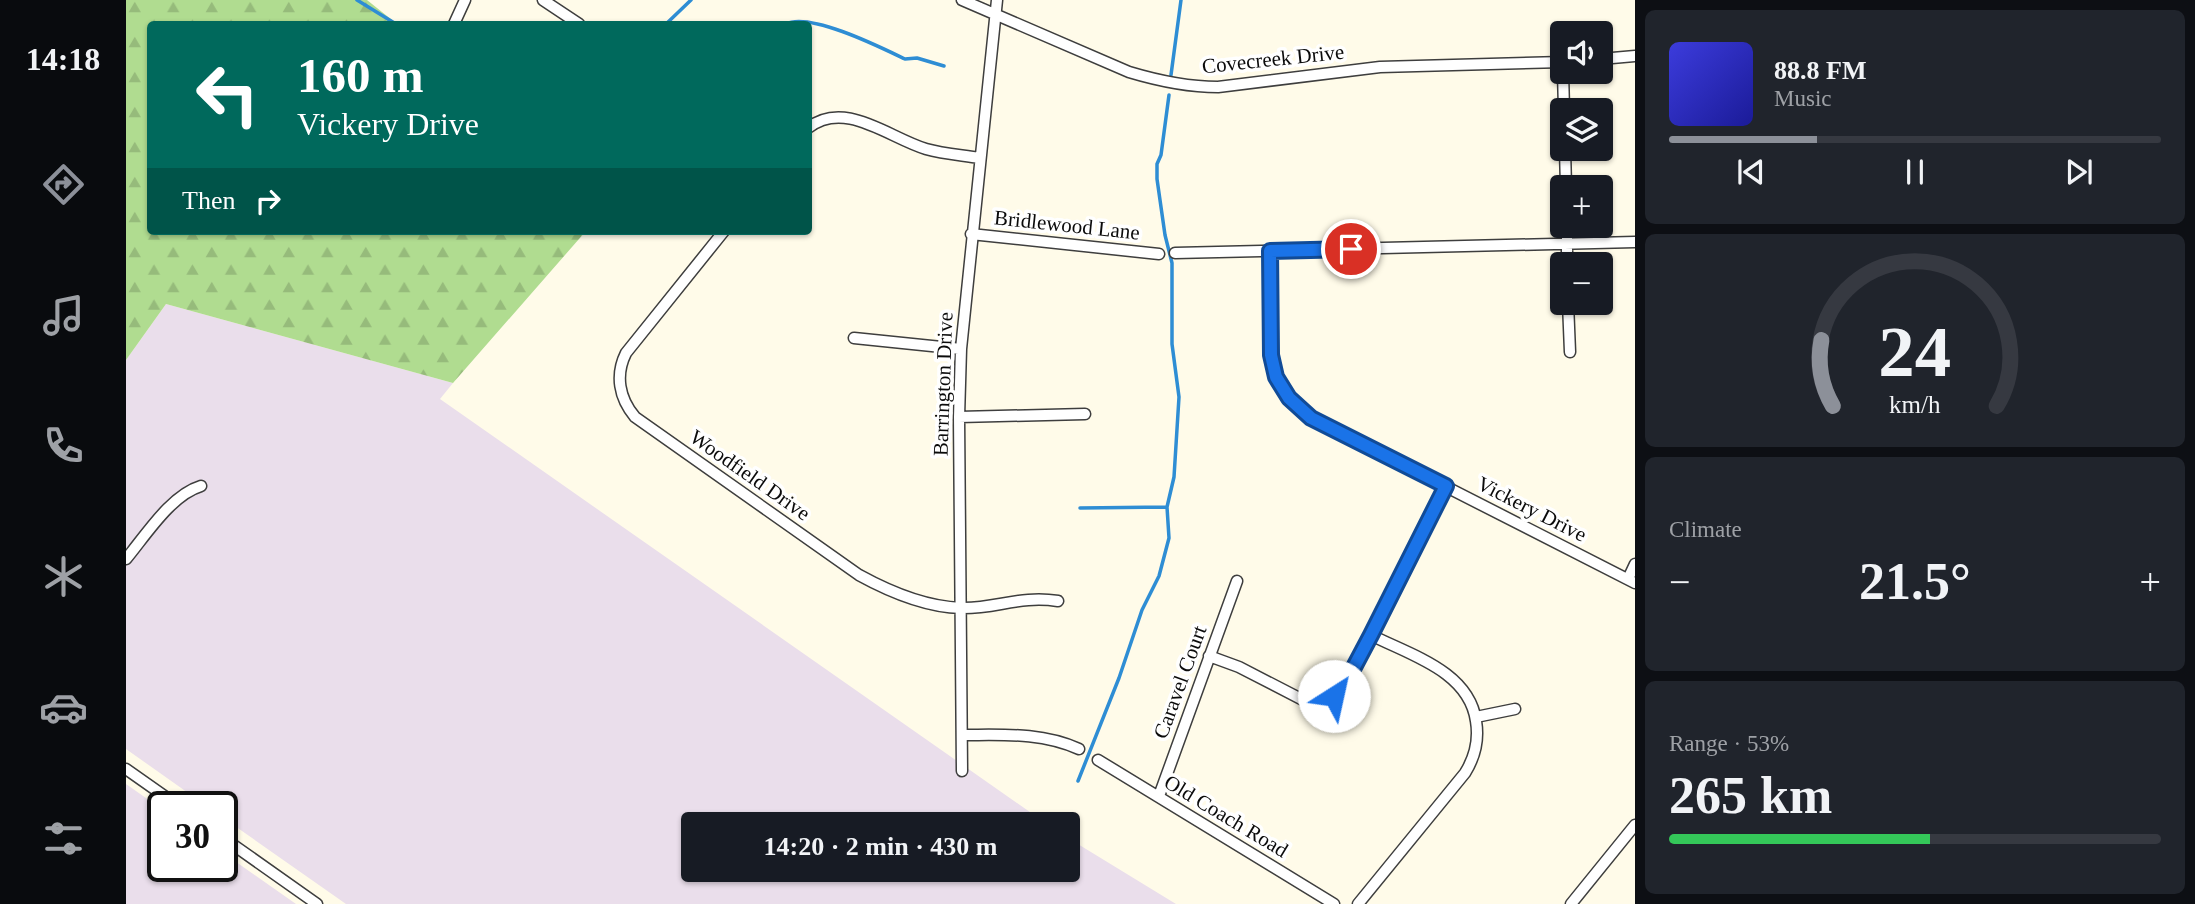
<!DOCTYPE html>
<meta charset="utf-8">
<style>
body{margin:0;font-family:"Times New Roman",serif;background:#20242c;color:#f1f3f6;height:100vh;display:flex;flex-direction:column;font-size:26px;white-space:nowrap}
*{box-sizing:border-box;margin:0}
p{font-size:23px;color:#9ea1a6}
.icon{flex:none;width:38px;height:38px;fill:none;stroke:currentColor;stroke-width:2;stroke-linecap:round;stroke-linejoin:round}
.map{position:relative;flex:1;overflow:hidden}
.details{display:flex;flex-direction:column;gap:10px;padding:10px;background:#0d0f14;width:560px}
.details>*{flex:none}
.hud{position:absolute;left:21px;top:21px;width:665px;height:214px;border-radius:7px;box-shadow:0 2px 5px #0004;background:#00695c;color:#fff;overflow:hidden}
.tools{position:absolute;left:1424px;top:21px;display:grid;gap:14px}
.tools a{display:grid;place-items:center;width:63px;height:63px;border-radius:7px;background:#171b24;box-shadow:0 2px 5px #0004;font-size:35px}
.speed{position:absolute;left:21px;top:791px;display:flex;gap:14px;font-size:35px;font-weight:700;text-align:center}
.speed>*{display:grid;place-content:center;width:91px;height:91px;border-radius:50%;background:#171b24;box-shadow:0 2px 5px #0004;line-height:1}
.speed .limit{border:4px solid #111;border-radius:10px;background:#fff;color:#111}
.pin{position:absolute;display:grid;place-items:center;width:60px;height:60px;color:#fff;margin:-30px;border:4px solid #fff;border-radius:50%;box-shadow:0 2px 7px #0007}
.me{position:absolute;width:77px;margin:-38px;rotate:35deg;stroke-linejoin:round;filter:drop-shadow(0 0 5px #0008)}
.turn{display:flex;align-items:center;gap:24px;height:147px;padding:0 35px;font-size:32px}
.turn .icon{width:91px;height:91px;stroke-width:2.5}
.turn b{display:block;font-size:49px;line-height:60px}
.then{display:flex;align-items:center;height:66px;padding:0 35px;background:#0003;gap:14px;font-size:26px}
.big{font-size:52px;font-weight:700;line-height:1.1}
.details .tile{flex:1;display:flex;flex-direction:column;justify-content:center;gap:10px;min-width:0;padding:0 24px;border-radius:10px;background:#20242c}
.details .dial{align-items:center;gap:0}
.dial svg{height:182px;overflow:visible;fill:none;stroke:#363941;stroke-width:7;stroke-linecap:round;text-anchor:middle}
.dial text{fill:#f1f3f6;stroke:none}
.song{display:flex;align-items:center;gap:21px}
.cover{width:84px;height:84px;border-radius:10px;background:linear-gradient(135deg,hsl(240 70% 55%),hsl(240 70% 35%))}
.played{height:7px;border-radius:4px;background:linear-gradient(90deg,#8c9099 30%,#363941 30%)}
.keys{display:flex;justify-content:space-around;direction:ltr}
.heat{display:flex;justify-content:space-between;align-items:center;font-size:38px;direction:ltr}
.charge{height:10px;border-radius:5px;background:linear-gradient(90deg,#34c759 53%,#363941 0)}
.trip{position:absolute;left:555px;top:812px;width:399px;height:70px;border-radius:7px;background:#171b24;box-shadow:0 2px 5px #0004;font-weight:700;line-height:70px;text-align:center}
main{display:flex;flex:1;min-height:0}
.tab-bar{display:flex;flex-direction:column;width:126px;justify-content:space-around;align-items:center;background:#090b0e;color:#9ea1a6}
.tab-bar .icon{width:49px;height:49px}
.tab-bar .selected{color:#8c9099}
.tab-bar b{font-size:32px;color:#f1f3f6}
.map>svg:first-child{display:block}
.industrial{fill:#eadeeb}
.forest{fill:url(#forest-firs)}
.lines{fill:none;stroke-linecap:round;stroke-linejoin:round}
.stream{stroke:#2e8dd4;stroke-width:3.5}
.street-casing{stroke:#3e3e3e;stroke-width:13}
.street{stroke:#fff;stroke-width:10}
.route-casing{stroke:#114b97;stroke-width:18}
.route{stroke:#1a73e8;stroke-width:12}
.labels{text-anchor:middle;stroke-width:7;stroke-linejoin:round;paint-order:stroke}
.street-label{font-size:21px;fill:#0b0b0b;stroke:#fff}
</style>
<main>
<nav class="tab-bar">
<b>14:18</b>
<svg class="icon selected" aria-label="directions" viewBox="0 0 24 24"><path d="M12 3l9 9-9 9-9-9zM9 14v-3h6M13 9l2 2-2 2"/></svg>
<svg class="icon" aria-label="music" viewBox="0 0 24 24"><path d="M9 18V5l10-2v13"/><circle cx="6" cy="18" r="3"/><circle cx="16" cy="16" r="3"/></svg>
<svg class="icon" aria-label="phone" viewBox="0 0 24 24"><path d="M5 4h4l2 5-3 2q2 4 5 5l2-3 5 2v4C11 20 4 13 5 4z"/></svg>
<svg class="icon" aria-label="climate" viewBox="0 0 24 24"><path d="M12 3v18M4 7l16 10M4 17L20 7"/></svg>
<svg class="icon" aria-label="car" viewBox="0 0 24 24"><path d="M5 17H2v-5l4-1 3-4h7l3 4 3 1v5h-3M9 17h6M6 11h13"/><circle cx="7" cy="17" r="2"/><circle cx="17" cy="17" r="2"/></svg>
<svg class="icon" aria-label="filters" viewBox="0 0 24 24"><path d="M4 7h16M4 17h16"/><circle cx="9" cy="7" r="2"/><circle cx="15" cy="17" r="2"/></svg>
</nav>
<div class="map">
<svg width="1509" height="904" viewBox="0 0 1509 904">
<defs>
<pattern id="forest-firs" width="22" height="20" patternUnits="userSpaceOnUse" patternTransform="scale(1.75)"><rect width="22" height="20" fill="#b0dc90"/><path d="M5 1l3.5 6h-7zM16 11l3.5 6h-7z" fill="#96bb7b"/></pattern>
</defs>
<rect width="100%" height="100%" fill="#fffbe9"/>
<path class="industrial" d="M 40,304 L 327,383 L 314,399 L 921,824 L 567,824 L 567,870 L 942,870 L 942,838 L 1050,904 L 220,904 L 96,817 L 96,807 L 82,807 L 0,749 L 0,360 Z
M 0,784 L 37,810 L 37,866 L 96,866 L 96,852 L 170,904 L 0,904 Z"/>
<path class="forest" d="M 0,0 L 241,0 L 271,24 L 24,24 L 24,231 L 460,231 L 327,383 L 40,304 L 0,360 Z"/>
<g class="lines">
<path class="stream" d="M 231,0 L 270,24
M 540,24 L 565,0
M 660,24 C 684,12 754,47 779,59 L 791,58 L 818,66
M 1045,75 L 1055,0
M 954,508 L 1041,507
M 952,781 L 993,678 L 1016,610 L 1033,576 L 1043,538 L 1041,507 L 1048,477 L 1053,397 L 1046,344 L 1046,263 L 1039,235 L 1031,179 L 1031,164 L 1035,155 L 1043,95"/>
<g class="street-casing">
<path id="street" d="M 417,0 L 453,24
M 836,0 L 1003,72 C 1033,81 1061,87 1092,87 L 1254,67 L 1437,62
M 328,24 L 339,0
M 1475,59 L 1509,56
M 1437,72 L 1438,110
M 682,128 C 719,99 763,138 800,149 C 818,154 836,155 854,158
M 1439,149 L 1440,187
M 1441,226 L 1441,264
M 598,231 L 500,353 C 489,375 493,398 509,417 L 733,575 C 764,592 799,607 835,608 C 870,609 894,595 932,601
M 845,234 L 1033,254
M 1144,251 C 1144,285 1138,346 1150,377 C 1157,395 1169,407 1185,418 L 1509,583
M 1049,253 L 1509,242
M 1442,303 L 1444,352
M 728,338 L 835,349
M 833,417 L 959,414
M 0,559 C 20,535 45,495 75,486
M 1502,579 L 1509,564
M 1083,656 L 1113,667 L 1179,701 L 1199,700 L 1208,696 L 1218,686 L 1320,486
M 1350,717 L 1389,709
M 836,735 C 877,735 915,732 953,749
M 972,760 L 1208,904
M 0,769 L 54,807
M 836,771 L 833,417 L 835,349 L 871,0
M 1033,796 L 1111,581
M 96,837 L 191,904
M 1232,904 L 1339,773 C 1349,757 1353,739 1350,721 C 1343,671 1284,655 1245,635
M 1445,904 L 1509,825"/>
</g>
<use href="#street" class="street"/>
</g>
<g class="lines">
<g class="route-casing">
<path id="route" d="M 1208,696 L 1218,686 L 1245,635 L 1320,486 L 1185,418 L 1163,398 L 1150,377 L 1145,355 L 1144,251 L 1225,249"/>
</g>
<use href="#route" class="route"/>
</g>
<g class="labels">
<g class="street-label">
<text transform="translate(1147 59) rotate(-6)" y="7">Covecreek Drive</text>
<text transform="translate(941 225) rotate(6)" y="7">Bridlewood Lane</text>
<text transform="translate(817 384) rotate(-88)" y="7">Barrington Drive</text>
<text transform="translate(624 475) rotate(35)" y="7">Woodfield Drive</text>
<text transform="translate(1406 509) rotate(27)" y="7">Vickery Drive</text>
<text transform="translate(1054 682) rotate(-70)" y="7">Caravel Court</text>
<text transform="translate(1100 816) rotate(31)" y="7">Old Coach Road</text>
</g>
</g>
</svg>
<div class="tools">
<a><svg class="icon" aria-label="sound" viewBox="0 0 24 24"><path d="M4 9h4l5-4v14l-5-4H4zM17 9q2 3 0 6"/></svg></a>
<a><svg class="icon" aria-label="layers" viewBox="0 0 24 24"><path d="M12 4l9 5-9 5-9-5zM3 14l9 5 9-5"/></svg></a>
<a>+</a>
<a>−</a>
</div>
<div class="speed"><div class="limit">30</div></div>
<div class="pin" style="left:1225px;top:249px;background:#d93025"><svg class="icon" aria-label="arrive" viewBox="0 0 24 24"><path d="M6 21V4h12l-3 4 3 4H6"/></svg></div>
<svg class="me" style="left:1208px;top:696px" viewBox="-20 -20 40 40"><circle r="19" fill="#fff"/><path d="M0-13L10 11 0 6-10 11z" fill="#1a73e8"/></svg>
<div class="trip">14:20 · 2 min · 430 m</div>
<div class="hud">
<div class="turn"><svg class="icon" aria-label="left" viewBox="0 0 24 24"><path d="M17 20v-9H6M10 6l-5 5 5 5"/></svg><div><b>160 m</b>Vickery Drive</div></div>
<div class="then">Then<svg class="icon" aria-label="right" viewBox="0 0 24 24"><path d="M7 20v-9h11M14 6l5 5-5 5"/></svg></div>
</div>
</div>
<section class="details">
<div class="tile">
<div class="song"><i class="cover"></i><div><b>88.8 FM</b><p>Music</p></div></div>
<div class="played"></div>
<div class="keys"><svg class="icon" aria-label="previous" viewBox="0 0 24 24"><path d="M18 5L8 12l10 7zM5 5v14"/></svg><svg class="icon" aria-label="pause" viewBox="0 0 24 24"><path d="M8 5v14M16 5v14"/></svg><svg class="icon" aria-label="next" viewBox="0 0 24 24"><path d="M6 5l10 7-10 7zM19 5v14"/></svg></div>
</div>
<div class="tile dial"><svg viewBox="0 0 100 80">
<path d="M14 69A42 42 0 1 1 86 69"/>
<path d="M14 69A42 42 0 0 1 9 40" stroke="#8c9099"/>
<text x="50" y="56" font-size="32" font-weight="700">24</text>
<text x="50" y="72" font-size="11">km/h</text>
</svg></div>
<div class="tile"><p>Climate</p>
<div class="heat"><a>−</a><b class="big">21.5°</b><a>+</a></div>
</div>
<div class="tile"><p>Range · 53%</p><b class="big">265 km</b><div class="charge"></div></div>
</section>
</main>
